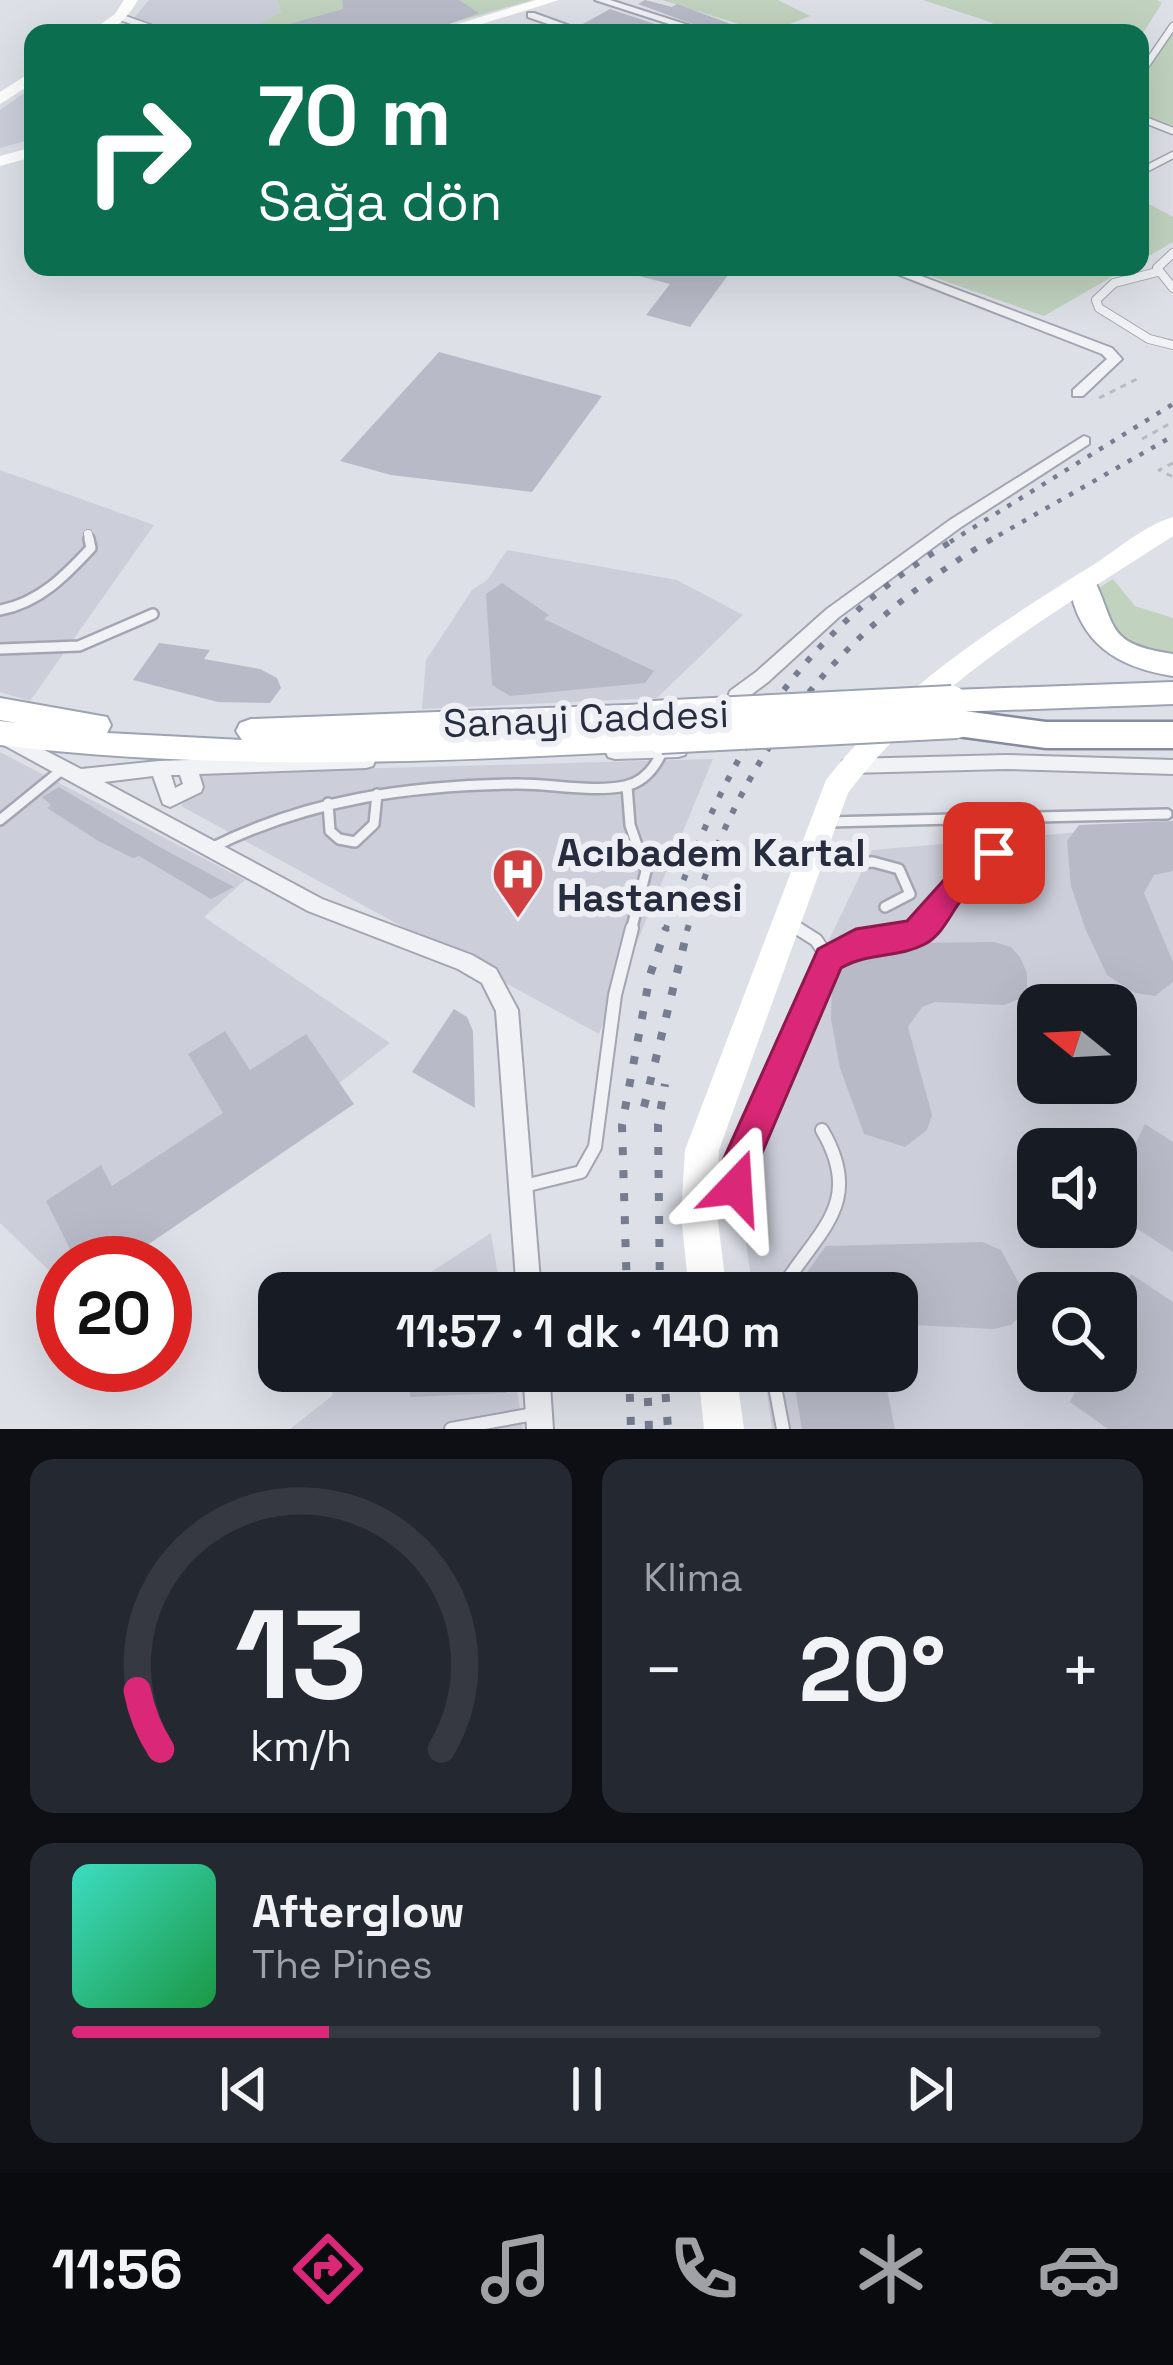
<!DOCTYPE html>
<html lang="tr">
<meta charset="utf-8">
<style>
body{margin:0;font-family:"Space Grotesk",sans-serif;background:#242831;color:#f1f3f6;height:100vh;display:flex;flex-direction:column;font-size:45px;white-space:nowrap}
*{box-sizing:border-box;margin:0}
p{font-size:39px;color:#9ea1a6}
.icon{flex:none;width:66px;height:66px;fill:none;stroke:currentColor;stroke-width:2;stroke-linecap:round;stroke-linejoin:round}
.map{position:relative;height:1429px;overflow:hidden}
.details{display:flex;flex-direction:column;gap:30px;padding:30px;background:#0d0f14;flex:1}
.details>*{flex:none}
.top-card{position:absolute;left:24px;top:24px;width:1125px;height:252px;border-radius:24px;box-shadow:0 12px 48px #0002;background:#0b6e4f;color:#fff;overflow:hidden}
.needle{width:78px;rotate:288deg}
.controls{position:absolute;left:1017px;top:984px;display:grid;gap:24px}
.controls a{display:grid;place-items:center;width:120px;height:120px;border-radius:24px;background:#171b24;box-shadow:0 12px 48px #0002;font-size:60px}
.speed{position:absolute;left:36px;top:1236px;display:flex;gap:24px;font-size:60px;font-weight:700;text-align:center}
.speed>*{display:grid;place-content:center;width:156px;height:156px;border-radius:50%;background:#171b24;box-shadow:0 12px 48px #0002;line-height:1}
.speed .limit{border:18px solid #d22;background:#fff;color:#111}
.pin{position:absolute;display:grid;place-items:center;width:102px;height:102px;color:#fff;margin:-51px;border-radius:24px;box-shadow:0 6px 18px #0006}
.me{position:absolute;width:132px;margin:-66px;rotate:20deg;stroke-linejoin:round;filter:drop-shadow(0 0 9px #0008)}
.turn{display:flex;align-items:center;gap:42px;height:252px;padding:0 36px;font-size:54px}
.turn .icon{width:156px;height:156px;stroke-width:2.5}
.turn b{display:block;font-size:84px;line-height:102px}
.big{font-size:90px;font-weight:700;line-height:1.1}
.details .widget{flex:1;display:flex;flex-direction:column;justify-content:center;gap:18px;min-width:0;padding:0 42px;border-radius:24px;background:#242831}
.details .dial{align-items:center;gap:0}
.dial svg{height:312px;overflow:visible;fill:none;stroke:#363941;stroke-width:7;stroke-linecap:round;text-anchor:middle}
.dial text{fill:#f1f3f6;stroke:none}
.song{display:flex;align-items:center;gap:36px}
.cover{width:144px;height:144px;border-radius:18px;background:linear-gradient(135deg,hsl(170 70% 55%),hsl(140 70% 35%))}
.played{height:12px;border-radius:6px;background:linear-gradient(90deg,#db2777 25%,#363941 25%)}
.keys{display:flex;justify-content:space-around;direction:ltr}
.heat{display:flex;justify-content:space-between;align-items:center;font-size:66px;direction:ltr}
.details .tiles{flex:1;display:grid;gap:30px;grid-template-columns:1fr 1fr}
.widget:last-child{grid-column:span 2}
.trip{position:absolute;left:258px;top:1272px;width:660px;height:120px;border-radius:24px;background:#171b24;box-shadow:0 12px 48px #0002;font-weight:700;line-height:120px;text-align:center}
.menu{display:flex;height:192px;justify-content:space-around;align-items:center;background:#090b0e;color:#9ea1a6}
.menu .icon{width:84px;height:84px}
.menu .selected{color:#db2777}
.menu b{font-size:54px;color:#f1f3f6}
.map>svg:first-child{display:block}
.built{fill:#cccfda;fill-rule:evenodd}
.green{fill:#c1d2bf}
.building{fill:#b8bbc7}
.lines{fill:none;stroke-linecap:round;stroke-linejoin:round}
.lane-far3-casing{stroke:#a3a6b2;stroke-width:9}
.lane-far2-casing{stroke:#a3a6b2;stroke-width:10}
.lane-far1-casing{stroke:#a3a6b2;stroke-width:14}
.lane-casing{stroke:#a3a6b2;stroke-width:16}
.street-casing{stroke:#a3a6b2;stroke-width:4}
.primary-casing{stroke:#9da3b3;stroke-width:4}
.highway-casing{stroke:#858b9e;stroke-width:5}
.path{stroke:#b8bbc3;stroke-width:3;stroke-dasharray:6 6;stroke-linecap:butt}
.lane-far3{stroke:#f0f2f6;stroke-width:6}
.lane-far2{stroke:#f0f2f6;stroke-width:8}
.lane-far1{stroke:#f0f2f6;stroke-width:9}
.lane{stroke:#f0f2f6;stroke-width:12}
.street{fill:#f0f2f6;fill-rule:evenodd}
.secondary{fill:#fff;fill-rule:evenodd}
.primary{fill:#fff;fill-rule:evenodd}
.highway{fill:#fff;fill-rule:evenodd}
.rail-far2{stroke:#777d91;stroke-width:4.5;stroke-dasharray:4.5 9;stroke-linecap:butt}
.rail-far1{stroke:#777d91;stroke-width:6;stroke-dasharray:6 12;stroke-linecap:butt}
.rail{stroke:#777d91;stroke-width:8;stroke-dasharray:8 15;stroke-linecap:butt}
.primary-bridge-casing{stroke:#9da3b3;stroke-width:34;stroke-linecap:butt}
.primary-bridge{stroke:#fff;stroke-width:30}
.route{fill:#db2777;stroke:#8e194d;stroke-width:3}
.labels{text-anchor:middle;stroke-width:12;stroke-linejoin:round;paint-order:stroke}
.street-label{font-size:39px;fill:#272c3f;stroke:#edeff5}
.poi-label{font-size:39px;font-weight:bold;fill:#272c3f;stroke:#edeff5;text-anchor:start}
</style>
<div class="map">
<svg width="1173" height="1429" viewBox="0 0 1173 1429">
<rect width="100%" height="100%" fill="#dee0e8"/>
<path class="built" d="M 149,0 L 277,0 L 281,12 L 243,33 L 178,33 L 134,18 Z
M 33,87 L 33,139 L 0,148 L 0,110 Z
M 0,470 L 154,525 L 30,701 L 0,692 Z
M 507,550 L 677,580 L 743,615 L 657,698 L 422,709 L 426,660 L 472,590 L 487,580 Z
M 0,752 L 245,880 L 204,917 L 390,1043 L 112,1263 L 63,1263 L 63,1284 L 0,1223 Z
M 713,759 L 599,1034 L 181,806 L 204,773 Z
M 1173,824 L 1173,1429 L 772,1429 L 764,1371 L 897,1371 L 897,1293 L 753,1293 L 732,1143 L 872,850 ZM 1038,1005 L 1116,1005 L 1116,1083 L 1038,1083 ZM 1038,1149 L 1116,1149 L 1116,1227 L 1038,1227 ZM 1038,1293 L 1116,1293 L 1116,1371 L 1038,1371 Z
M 491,1233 L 501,1293 L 399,1293 Z
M 326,1371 L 514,1371 L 523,1429 L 290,1429 L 333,1395 Z"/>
<path class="green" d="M 277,0 L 532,0 L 417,33 L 243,33 L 281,12 Z
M 662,0 L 778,0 L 810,16 L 767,33 Z
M 923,0 L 1157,0 L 1162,3 L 1140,38 L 1140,33 L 981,33 L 993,23 Z
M 1171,34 L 1173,36 L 1173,129 L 1140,116 L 1140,82 Z
M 1140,199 L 1173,217 L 1173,242 L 1140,261 Z
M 905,267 L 1129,267 L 1044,316 Z
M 1113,579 L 1135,606 L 1173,618 L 1173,652 L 1131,647 L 1105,627 L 1097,589 Z"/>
<path class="building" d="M 342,0 L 459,0 L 479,13 L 424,33 L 423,26 L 398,33 L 276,33 L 275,28 L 343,9 Z
M 645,0 L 672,7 L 677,4 L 755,33 L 717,33 L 638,4 Z
M 610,9 L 682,33 L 600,33 L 581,25 Z
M 628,267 L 716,267 L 731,271 L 690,327 L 646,315 L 670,284 L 627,273 Z
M 439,352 L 602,396 L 532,492 L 391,475 L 340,461 Z
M 502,583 L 549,615 L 544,619 L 654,671 L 645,683 L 510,696 L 492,685 L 486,594 Z
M 159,643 L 210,650 L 204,659 L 260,669 L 277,678 L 281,688 L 270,703 L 218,702 L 133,680 Z
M 59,787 L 156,845 L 234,887 L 211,899 L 139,856 L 133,858 L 100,842 L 47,808 L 51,805 L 42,797 Z
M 1173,821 L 1173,871 L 1154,875 L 1144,893 L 1173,962 L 1173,982 L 1155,996 L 1135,993 L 1107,975 L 1085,928 L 1071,886 L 1067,841 L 1079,825 Z
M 994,942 L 1011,947 L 1020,957 L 1027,973 L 1027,996 L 1004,1005 L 935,1002 L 922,1007 L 908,1027 L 932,1115 L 927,1130 L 905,1147 L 864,1134 L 840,1068 L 831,1019 L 832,982 L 839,964 L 855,955 L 914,943 Z
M 454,1009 L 467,1017 L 473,1031 L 475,1108 L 412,1072 Z
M 225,1031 L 250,1070 L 306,1034 L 354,1104 L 121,1263 L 77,1263 L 46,1201 L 101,1165 L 112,1186 L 223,1113 L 188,1054 Z
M 1145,1124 L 1173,1142 L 1173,1252 L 1116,1215 L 1116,1183 Z
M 982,1242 L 1001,1250 L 1020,1285 L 1020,1316 L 1011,1325 L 994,1329 L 912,1325 L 897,1332 L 897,1293 L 792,1293 L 826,1246 Z
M 1131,1274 L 1173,1302 L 1173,1429 L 1108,1429 L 1070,1402 L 1085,1371 L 1116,1371 L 1116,1306 Z
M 411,1371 L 507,1371 L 506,1393 L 410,1397 Z
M 792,1371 L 883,1371 L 895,1429 L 802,1429 Z"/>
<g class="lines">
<g class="lane-far3-casing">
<path id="lane-far3" d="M 120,17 L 165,33
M 1140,74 L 1173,26
M 1140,118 L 1173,131
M 1140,172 L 1173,155"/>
</g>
<g class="lane-far2-casing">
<path id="lane-far2" d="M 1173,253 L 1157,268 L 1173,288
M 1157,272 L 1114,283 L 1096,300 L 1099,308 L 1149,339 L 1173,345
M 88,534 L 90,542"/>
</g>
<g class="lane-far1-casing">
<path id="lane-far1" d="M 0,610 C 39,603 65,576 91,548 L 89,539
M 0,649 L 79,646 L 153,614
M 627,786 L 630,825 L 646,871 L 631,931
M 328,803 L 330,831 L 339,839 L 355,842 L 374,824 L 377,794
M 0,820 L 64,768
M 827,822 L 1167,814
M 213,847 C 310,799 408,786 515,784 C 549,783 592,793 625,786 C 645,782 656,766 663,750
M 976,853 L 1006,856 L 1025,875 L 1002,887 L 966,878 L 967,862 Z
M 815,863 L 873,862 L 899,869 L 910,894 L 885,907
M 789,923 L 802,931
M 918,931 L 966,878"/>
</g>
<g class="lane-casing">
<path id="lane" d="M 797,928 L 816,940 L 829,959
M 524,1186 L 581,1172 L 595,1147 L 615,995 L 632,928
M 709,1209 L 730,1192 L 831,957 C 857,934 893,947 921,928
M 779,1293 C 816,1231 866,1205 822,1130
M 772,1371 L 783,1429
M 451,1429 L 534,1414"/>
</g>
<g class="street-casing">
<path id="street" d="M 595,0 L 610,0 L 713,33 L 697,33 Z
M 528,13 L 534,13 L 589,33 L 574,33 L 528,17 Z
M 879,267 L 897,267 L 1112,348 L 1122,359 L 1083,396 L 1073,396 L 1073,390 L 1107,359 L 1102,354 Z
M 1084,436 L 1089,438 L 1089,444 L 961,527 L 839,617 L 768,682 L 744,700 L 736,724 L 724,724 L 721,719 L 730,691 L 756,672 L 827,609 L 950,520 Z
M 0,727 L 81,769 L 159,761 L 366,754 L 373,756 L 375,761 L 373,766 L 366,768 L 199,774 L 203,787 L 201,792 L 170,807 L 163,804 L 153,776 L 104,782 L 322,899 L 472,955 L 496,969 L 518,1010 L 541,1293 L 517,1293 L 496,1011 L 482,983 L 458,969 L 308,911 L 0,743 ZM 171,775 L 180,775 L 183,784 L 175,788 Z
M 678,743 L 685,745 L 687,750 L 685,755 L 678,757 L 615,759 L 608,757 L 606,752 L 608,747 L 615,745 Z
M 1006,755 L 1173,760 L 1173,774 L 1006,769 L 850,773 L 843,771 L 841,766 L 843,761 L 850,759 Z
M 523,1371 L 549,1371 L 553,1429 L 527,1429 Z"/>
</g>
<g class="primary-casing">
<path id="primary" d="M 1083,574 L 1093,577 C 1117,627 1105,644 1173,654 L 1173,676 C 1116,667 1079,643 1069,584 Z
M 1173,682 L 1173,704 L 952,712 L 941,709 L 937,701 L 941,693 L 952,690 Z
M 0,698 L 107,717 L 111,725 L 107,733 L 242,740 L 236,731 L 240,723 L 251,719 L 653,704 L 664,708 L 668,716 L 657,726 L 672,730 L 676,738 L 672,746 L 661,750 C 440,762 221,772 0,745 L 0,721 L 17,723 L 0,720 Z"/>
</g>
<g class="highway-casing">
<path id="highway" d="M 957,710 L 1046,722 L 1173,722 L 1173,748 L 1046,748 L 957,736 L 945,732 L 940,723 L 945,714 Z"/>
</g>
<path class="path" d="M 1099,398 L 1139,378
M 1142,439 L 1171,423
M 1173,463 L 1159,470 L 1173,477"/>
<use href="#lane-far3" class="lane-far3"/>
<use href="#lane-far2" class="lane-far2"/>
<use href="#lane-far1" class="lane-far1"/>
<use href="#lane" class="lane"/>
<use href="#street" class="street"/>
<path class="secondary" d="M 124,0 L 138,0 C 125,21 114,33 88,33 L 115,14 Z
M 536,0 L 559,0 L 453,33 L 428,33 Z
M 33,71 L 33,83 L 0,104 L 0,92 Z
M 33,147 L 33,157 L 0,166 L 0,156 Z
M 1173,517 L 1173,536 C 1058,611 932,681 848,793 L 719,1150 L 717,1214 L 727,1293 L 689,1293 L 681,1214 L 685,1150 L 826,780 C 897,688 995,626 1093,565 C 1118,549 1145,525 1173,517 Z
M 698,1371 L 736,1371 L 744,1429 L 704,1429 Z"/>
<use href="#primary" class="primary"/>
<use href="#highway" class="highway"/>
<path class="rail-far2" d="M 950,542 L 1173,404
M 987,542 L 1173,436"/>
<path class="rail-far1" d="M 665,931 C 726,755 793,638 955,539
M 687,931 C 739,755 834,632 992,539"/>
<path class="rail" d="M 644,1107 L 688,928
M 627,1293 L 622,1125 L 650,975 L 666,928
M 660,1293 L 658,1125 L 665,1084
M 629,1371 L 631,1429
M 664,1371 L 668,1429
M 647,1375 L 649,1429"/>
<g class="primary-bridge-casing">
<path id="primary-bridge" d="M 653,716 L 952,701
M 661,738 L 957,723"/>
</g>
<use href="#primary-bridge" class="primary-bridge"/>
</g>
<path class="route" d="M 981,839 L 1004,844 L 1008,853 L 1004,862 L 983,865 L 976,887 C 953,900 949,931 925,944 C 899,958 868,952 841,968 L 756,1167 L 748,1200 L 736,1205 L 723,1200 L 718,1187 L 721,1165 L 818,949 L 856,929 L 907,921 L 952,871 L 959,849 Z"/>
<defs>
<g id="hospital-pin" transform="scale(2.7)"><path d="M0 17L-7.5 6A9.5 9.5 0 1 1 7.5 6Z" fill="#d04040" stroke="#edeff5"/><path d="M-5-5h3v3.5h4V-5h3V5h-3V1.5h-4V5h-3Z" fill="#fff"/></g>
</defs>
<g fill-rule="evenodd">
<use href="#hospital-pin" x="518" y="874"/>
</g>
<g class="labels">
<g class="street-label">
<text transform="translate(586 718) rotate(-2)" y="14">Sanayi Caddesi</text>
</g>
<g class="poi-label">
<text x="557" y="866">Acıbadem Kartal<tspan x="557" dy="45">Hastanesi</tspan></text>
</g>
</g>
</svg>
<div class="controls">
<a><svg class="needle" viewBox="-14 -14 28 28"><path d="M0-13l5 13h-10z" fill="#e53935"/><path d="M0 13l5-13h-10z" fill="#9ea1a6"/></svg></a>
<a><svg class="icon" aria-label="sound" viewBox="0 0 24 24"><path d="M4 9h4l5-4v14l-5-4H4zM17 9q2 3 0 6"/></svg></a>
<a><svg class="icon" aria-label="search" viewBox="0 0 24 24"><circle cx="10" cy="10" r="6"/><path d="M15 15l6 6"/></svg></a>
</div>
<div class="speed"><div class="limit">20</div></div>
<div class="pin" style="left:994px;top:853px;background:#d93025"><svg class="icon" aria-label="arrive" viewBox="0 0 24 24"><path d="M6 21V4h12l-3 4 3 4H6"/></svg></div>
<svg class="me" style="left:736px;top:1187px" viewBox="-20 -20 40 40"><path d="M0-17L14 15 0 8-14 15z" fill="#db2777" stroke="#fff" stroke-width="4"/></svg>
<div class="trip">11:57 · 1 dk · 140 m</div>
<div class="top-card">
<div class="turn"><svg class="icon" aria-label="right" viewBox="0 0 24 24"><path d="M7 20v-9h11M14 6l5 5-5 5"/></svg><div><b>70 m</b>Sağa dön</div></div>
</div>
</div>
<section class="details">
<div class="tiles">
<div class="widget dial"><svg viewBox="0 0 100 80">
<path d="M14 69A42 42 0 1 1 86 69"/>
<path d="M14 69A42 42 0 0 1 8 54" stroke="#db2777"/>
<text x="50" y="56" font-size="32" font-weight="700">13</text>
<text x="50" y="72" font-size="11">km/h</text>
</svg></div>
<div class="widget"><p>Klima</p>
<div class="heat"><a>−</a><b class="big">20°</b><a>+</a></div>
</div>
<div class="widget">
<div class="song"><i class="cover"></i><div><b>Afterglow</b><p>The Pines</p></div></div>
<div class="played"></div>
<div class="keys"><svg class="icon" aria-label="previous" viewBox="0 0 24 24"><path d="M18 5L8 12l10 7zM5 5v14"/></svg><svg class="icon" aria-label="pause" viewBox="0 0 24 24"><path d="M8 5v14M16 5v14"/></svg><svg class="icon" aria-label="next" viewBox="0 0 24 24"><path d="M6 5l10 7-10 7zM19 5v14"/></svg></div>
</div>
</div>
</section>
<nav class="menu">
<b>11:56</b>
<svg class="icon selected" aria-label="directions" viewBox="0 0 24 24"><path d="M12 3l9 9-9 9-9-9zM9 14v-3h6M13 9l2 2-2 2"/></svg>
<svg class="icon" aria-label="music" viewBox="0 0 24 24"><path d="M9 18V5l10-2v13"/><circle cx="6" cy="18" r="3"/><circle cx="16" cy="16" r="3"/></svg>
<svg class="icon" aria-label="phone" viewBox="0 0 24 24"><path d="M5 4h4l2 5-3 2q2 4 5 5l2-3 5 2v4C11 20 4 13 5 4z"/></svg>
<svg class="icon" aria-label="climate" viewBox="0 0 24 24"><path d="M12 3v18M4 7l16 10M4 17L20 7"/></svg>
<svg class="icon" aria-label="car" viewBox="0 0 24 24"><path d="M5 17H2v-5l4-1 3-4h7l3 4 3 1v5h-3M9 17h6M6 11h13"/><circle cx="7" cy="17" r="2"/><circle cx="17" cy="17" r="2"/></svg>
</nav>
